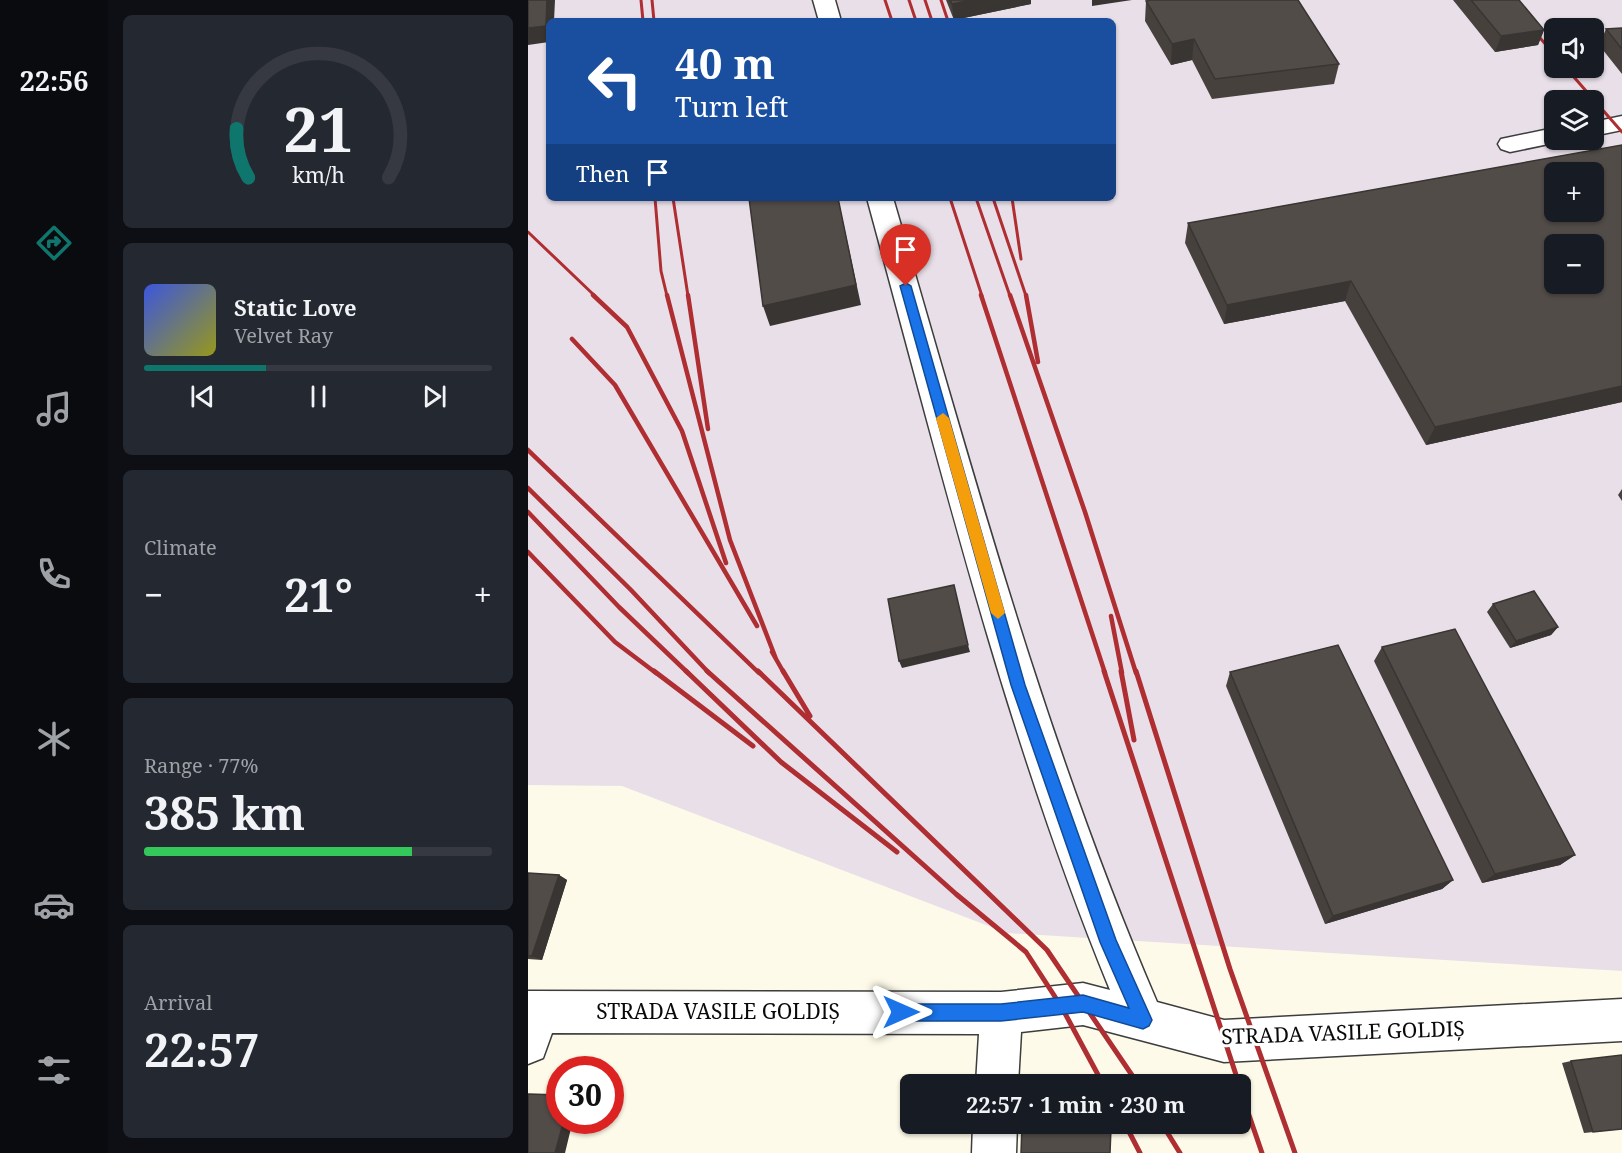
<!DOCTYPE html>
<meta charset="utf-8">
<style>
body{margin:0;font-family:"Noto Serif",serif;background:#242831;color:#f1f3f6;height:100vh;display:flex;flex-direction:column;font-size:22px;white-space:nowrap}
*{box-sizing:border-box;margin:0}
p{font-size:20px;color:#9ea1a6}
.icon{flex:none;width:33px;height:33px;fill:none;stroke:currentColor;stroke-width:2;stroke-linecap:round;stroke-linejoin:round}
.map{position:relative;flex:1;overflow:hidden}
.panel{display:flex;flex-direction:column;gap:15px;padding:15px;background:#0d0f14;width:420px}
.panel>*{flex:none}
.hud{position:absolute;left:18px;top:18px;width:570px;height:183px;border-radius:9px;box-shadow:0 2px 4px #0004;background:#1a4fa0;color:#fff;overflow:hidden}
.buttons{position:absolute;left:1016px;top:18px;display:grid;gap:12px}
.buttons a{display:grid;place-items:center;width:60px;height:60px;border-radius:9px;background:#171b24;box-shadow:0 2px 4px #0004;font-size:30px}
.speed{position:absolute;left:18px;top:1056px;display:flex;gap:12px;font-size:30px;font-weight:700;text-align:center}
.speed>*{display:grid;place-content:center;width:78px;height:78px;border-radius:50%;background:#171b24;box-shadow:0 2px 4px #0004;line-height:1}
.speed .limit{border:9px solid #d22;background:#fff;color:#111}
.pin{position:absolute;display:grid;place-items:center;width:51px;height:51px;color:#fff;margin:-62px -26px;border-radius:50% 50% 50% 0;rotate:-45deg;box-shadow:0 0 6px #0007}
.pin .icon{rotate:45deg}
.me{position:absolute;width:66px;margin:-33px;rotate:90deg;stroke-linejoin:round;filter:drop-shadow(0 0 4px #0008)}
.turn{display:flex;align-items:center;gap:21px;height:126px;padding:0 30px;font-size:27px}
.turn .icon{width:78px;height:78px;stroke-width:2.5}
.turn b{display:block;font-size:42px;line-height:51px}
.then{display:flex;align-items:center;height:57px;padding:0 30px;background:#0003;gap:12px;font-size:22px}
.big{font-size:45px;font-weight:700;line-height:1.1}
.panel .tile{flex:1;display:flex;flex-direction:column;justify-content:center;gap:9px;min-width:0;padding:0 21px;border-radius:9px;background:#242831}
.panel .dial{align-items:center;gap:0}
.dial svg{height:156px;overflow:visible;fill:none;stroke:#363941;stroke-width:7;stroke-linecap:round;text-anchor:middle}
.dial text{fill:#f1f3f6;stroke:none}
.song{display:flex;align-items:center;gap:18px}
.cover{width:72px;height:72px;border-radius:9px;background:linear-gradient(135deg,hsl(230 70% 55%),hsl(60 70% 35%))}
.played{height:6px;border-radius:3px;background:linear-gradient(90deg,#0f766e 35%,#363941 35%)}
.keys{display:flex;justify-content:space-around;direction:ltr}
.heat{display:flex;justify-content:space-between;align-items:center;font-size:33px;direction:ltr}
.charge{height:9px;border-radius:4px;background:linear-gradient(90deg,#34c759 77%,#363941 0)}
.trip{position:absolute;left:372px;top:1074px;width:351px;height:60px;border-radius:9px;background:#171b24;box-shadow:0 2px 4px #0004;font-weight:700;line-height:60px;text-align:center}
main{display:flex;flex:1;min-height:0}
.tabs{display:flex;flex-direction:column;width:108px;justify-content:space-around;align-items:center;background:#090b0e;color:#9ea1a6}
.tabs .icon{width:42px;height:42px}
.tabs .on{color:#0f766e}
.tabs b{font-size:27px;color:#f1f3f6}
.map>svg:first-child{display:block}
.industrial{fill:#e8dfe9;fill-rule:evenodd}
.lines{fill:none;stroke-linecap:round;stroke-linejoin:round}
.minor-casing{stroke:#3d3d3d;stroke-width:3}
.minor{fill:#fff;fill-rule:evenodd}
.rail-far2{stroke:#af2e32;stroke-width:3}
.rail-far1{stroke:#af2e32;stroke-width:4.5}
.rail{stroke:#af2e32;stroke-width:5}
.wall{fill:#47413e}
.shaded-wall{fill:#393532}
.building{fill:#524c48;stroke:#393532;stroke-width:1.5;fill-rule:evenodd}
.route{fill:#1a73e8;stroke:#114b97;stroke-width:1.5}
.slow{fill:#f59e0b}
.labels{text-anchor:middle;stroke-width:6;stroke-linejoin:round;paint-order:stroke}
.near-street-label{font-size:21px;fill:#0a0a0a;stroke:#fff}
</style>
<main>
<nav class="tabs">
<b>22:56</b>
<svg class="icon on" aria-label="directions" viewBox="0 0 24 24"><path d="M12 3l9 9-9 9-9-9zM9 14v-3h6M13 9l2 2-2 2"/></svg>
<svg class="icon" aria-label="music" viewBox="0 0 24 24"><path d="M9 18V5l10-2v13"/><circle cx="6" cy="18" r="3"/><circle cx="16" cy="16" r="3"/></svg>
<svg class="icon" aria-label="phone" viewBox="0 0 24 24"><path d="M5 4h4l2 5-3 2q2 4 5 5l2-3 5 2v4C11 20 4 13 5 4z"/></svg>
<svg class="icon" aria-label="climate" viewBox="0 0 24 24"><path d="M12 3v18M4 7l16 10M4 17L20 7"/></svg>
<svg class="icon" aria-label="car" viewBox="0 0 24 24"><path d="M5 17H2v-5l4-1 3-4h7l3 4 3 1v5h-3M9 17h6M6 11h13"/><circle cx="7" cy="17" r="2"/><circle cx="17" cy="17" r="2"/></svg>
<svg class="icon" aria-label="filters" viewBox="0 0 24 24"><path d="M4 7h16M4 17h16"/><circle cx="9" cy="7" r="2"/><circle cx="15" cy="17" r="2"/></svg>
</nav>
<section class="panel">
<div class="tile dial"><svg viewBox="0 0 100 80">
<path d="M14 69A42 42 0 1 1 86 69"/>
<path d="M14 69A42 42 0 0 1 8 44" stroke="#0f766e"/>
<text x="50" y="56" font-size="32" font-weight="700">21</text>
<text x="50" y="72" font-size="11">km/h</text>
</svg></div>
<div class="tile">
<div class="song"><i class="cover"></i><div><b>Static Love</b><p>Velvet Ray</p></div></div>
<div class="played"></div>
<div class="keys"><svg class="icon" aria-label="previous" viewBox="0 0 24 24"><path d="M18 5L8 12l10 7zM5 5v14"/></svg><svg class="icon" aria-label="pause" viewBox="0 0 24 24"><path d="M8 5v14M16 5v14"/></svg><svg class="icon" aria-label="next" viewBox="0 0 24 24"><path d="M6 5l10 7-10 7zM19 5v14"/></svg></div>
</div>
<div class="tile"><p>Climate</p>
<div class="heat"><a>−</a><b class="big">21°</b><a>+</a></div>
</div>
<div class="tile"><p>Range · 77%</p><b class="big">385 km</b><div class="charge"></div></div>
<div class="tile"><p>Arrival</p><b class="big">22:57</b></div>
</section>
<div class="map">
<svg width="1094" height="1153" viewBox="0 0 1094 1153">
<rect width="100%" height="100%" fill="#fdfae9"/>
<path class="industrial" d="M 0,0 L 1094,0 L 1094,971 L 479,933 L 94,786 L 0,785 ZM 21,21 L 585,21 L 585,198 L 21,198 ZM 1026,28 L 1065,28 L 1065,68 L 1026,68 ZM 1026,100 L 1065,100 L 1065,140 L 1026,140 ZM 1026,172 L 1065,172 L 1065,212 L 1026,212 ZM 1026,244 L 1065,244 L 1065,284 L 1026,284 Z"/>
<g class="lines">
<g class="minor-casing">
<path id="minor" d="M 285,0 L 307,0 L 313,21 L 291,21 Z
M 1094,116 L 1094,130 L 1065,136 L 1065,122 Z
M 1026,128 L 1026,140 L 1036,140 L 1035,141 L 982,152 L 973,149 L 970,144 L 973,139 Z
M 339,198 L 365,198 C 444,469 517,742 629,1002 L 696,1020 L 1094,999 L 1094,1041 L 696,1062 L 555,1025 L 493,1032 L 490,1084 L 448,1084 L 451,1034 L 24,1033 L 15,1058 L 0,1064 L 0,991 L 473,992 L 555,983 L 582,990 C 477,734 412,465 339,198 Z
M 445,1124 L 489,1124 L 488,1153 L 444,1153 Z"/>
</g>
<use href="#minor" class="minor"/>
<path class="rail-far2" d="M 113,0 L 115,21
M 124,0 L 126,21
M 357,0 L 364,21
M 381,0 L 388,21
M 397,0 L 404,21
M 413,0 L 420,21
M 979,0 L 1026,54
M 1038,68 L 1094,132
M 127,198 L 133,271 L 139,296
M 145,198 L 160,296
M 422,198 L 454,296
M 448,198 L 482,296
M 465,198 L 498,296
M 484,198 L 493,259
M 0,232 L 67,296"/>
<path class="rail-far1" d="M 65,295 L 99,327 L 154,431 L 198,563
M 139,295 L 202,540 L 248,659
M 160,295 L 180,429
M 453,295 L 577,673
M 482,295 L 557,512 L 608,673
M 498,295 L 510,362
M 44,339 L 87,385 L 229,626
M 0,450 L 231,673
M 0,488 L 103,590 L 181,673
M 0,512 L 91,607 L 160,673
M 0,552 L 87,642 L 128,673
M 583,616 L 594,673
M 244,652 L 256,673"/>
<path class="rail" d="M 126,671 L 225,746
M 158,671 L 253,762 L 369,852
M 179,671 L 428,894 L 498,952 L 533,1006 L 575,1084
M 230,671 L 519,950 L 610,1084
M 255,671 L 282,716
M 576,671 L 711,1084
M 593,671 L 606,740
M 608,671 L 702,969 L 767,1153
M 712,1089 L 734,1153
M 597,1124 L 612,1153
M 634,1124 L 652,1153"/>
</g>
<path class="wall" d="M 418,0 L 503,0 L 503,4 L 426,20 Z
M 925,0 L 991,0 L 1016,30 L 1010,45 L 967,52 Z
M 618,1 L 811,64 L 806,84 L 684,99 L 664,60 L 643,65 L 617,21 Z
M 1094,28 L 1094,74 L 1071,45 L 1078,29 Z
M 1094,145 L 1094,402 L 898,445 L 817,301 L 696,324 L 657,243 L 660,223 Z
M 1094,489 L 1094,501 L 1090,495 Z
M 965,604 L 1030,627 L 1023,635 L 982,648 L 959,612 Z
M 854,647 L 1047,855 L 1032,865 L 954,883 L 846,661 Z
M 702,672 L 925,880 L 914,889 L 797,924 L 698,686 Z
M 0,873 L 31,875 L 39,880 L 14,960 L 0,959 Z
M 1043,1061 L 1094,1129 L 1056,1133 L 1034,1063 Z"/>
<path class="shaded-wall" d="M 19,0 L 27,0 L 26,21 L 21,21 L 21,42 L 0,45 L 0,28 Z
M 444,0 L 503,0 L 503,4 L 426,20 L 424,4 Z
M 564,0 L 604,0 L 564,6 Z
M 1016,30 L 1010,45 L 967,52 L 973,36 Z
M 666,39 L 664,60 L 643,65 L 644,44 Z
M 310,198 L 333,305 L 242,326 L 235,306 Z
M 823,281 L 817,301 L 696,324 L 699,305 Z
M 1094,386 L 1094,402 L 898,445 L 907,427 Z
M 1030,627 L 1023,635 L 982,648 L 988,641 Z
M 440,645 L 442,652 L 374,668 L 371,661 Z
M 1047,855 L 1032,865 L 954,883 L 967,874 Z
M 31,875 L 39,880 L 14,960 L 4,956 Z
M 925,880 L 914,889 L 797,924 L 805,916 Z
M 36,1120 L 45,1120 L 37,1153 L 27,1153 Z"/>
<path class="building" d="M 0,0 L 19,0 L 18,26 L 0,28 Z
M 422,0 L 444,0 L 424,4 Z
M 623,0 L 770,0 L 811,64 L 687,79 L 666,39 L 644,44 L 618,1 Z
M 943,0 L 991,0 L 1016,30 L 973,36 Z
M 1094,28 L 1094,49 L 1078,29 Z
M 1094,145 L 1094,386 L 907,427 L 823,281 L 699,305 L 660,223 ZM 1026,172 L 1065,172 L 1065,212 L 1026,212 ZM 1026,244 L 1065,244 L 1065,284 L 1026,284 Z
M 221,198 L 310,198 L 328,285 L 235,306 Z
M 426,585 L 440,645 L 371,661 L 360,599 Z
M 1006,591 L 1030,627 L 988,641 L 965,604 Z
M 927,629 L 1047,855 L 967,874 L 854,647 Z
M 810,645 L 925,880 L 805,916 L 702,672 Z
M 0,873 L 31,875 L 4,956 L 0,956 Z
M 1094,1055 L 1094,1129 L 1065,1132 L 1043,1061 Z
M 0,1094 L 32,1095 L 32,1120 L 36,1120 L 27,1153 L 0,1153 Z
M 494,1125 L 583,1128 L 582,1153 L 493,1153 Z"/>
<path class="route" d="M 378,283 L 383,286 L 497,685 L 588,940 L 624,1020 L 621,1026 L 615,1029 L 555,1012 L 473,1021 L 373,1021 L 367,1018 L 364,1012 L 367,1006 L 373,1004 L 473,1004 L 555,995 L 601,1008 L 572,942 L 483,685 L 372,286 Z"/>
<path class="slow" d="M 415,413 L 421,418 L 477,613 L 470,619 L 463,613 L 408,418 Z"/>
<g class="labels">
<g class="near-street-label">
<text x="190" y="1019">STRADA VASILE GOLDIȘ</text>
<text transform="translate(815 1033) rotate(-2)" y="7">STRADA VASILE GOLDIȘ</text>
</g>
</g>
</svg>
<div class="buttons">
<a><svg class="icon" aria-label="sound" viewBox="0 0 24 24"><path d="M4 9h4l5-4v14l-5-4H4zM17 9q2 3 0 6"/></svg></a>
<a><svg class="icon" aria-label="layers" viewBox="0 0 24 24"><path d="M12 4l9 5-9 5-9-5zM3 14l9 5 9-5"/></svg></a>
<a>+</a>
<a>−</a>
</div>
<div class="speed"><div class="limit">30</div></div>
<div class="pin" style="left:378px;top:286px;background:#d93025"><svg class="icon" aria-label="arrive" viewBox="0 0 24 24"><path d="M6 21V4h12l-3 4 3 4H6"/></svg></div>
<svg class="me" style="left:373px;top:1012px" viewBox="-20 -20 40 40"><path d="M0-17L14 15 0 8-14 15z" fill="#1a73e8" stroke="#fff" stroke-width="4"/></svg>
<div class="trip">22:57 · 1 min · 230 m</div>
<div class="hud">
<div class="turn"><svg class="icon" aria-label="left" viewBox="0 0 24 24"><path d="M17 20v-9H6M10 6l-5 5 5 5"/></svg><div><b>40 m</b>Turn left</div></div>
<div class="then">Then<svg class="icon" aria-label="arrive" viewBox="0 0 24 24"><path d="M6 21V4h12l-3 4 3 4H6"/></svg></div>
</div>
</div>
</main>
